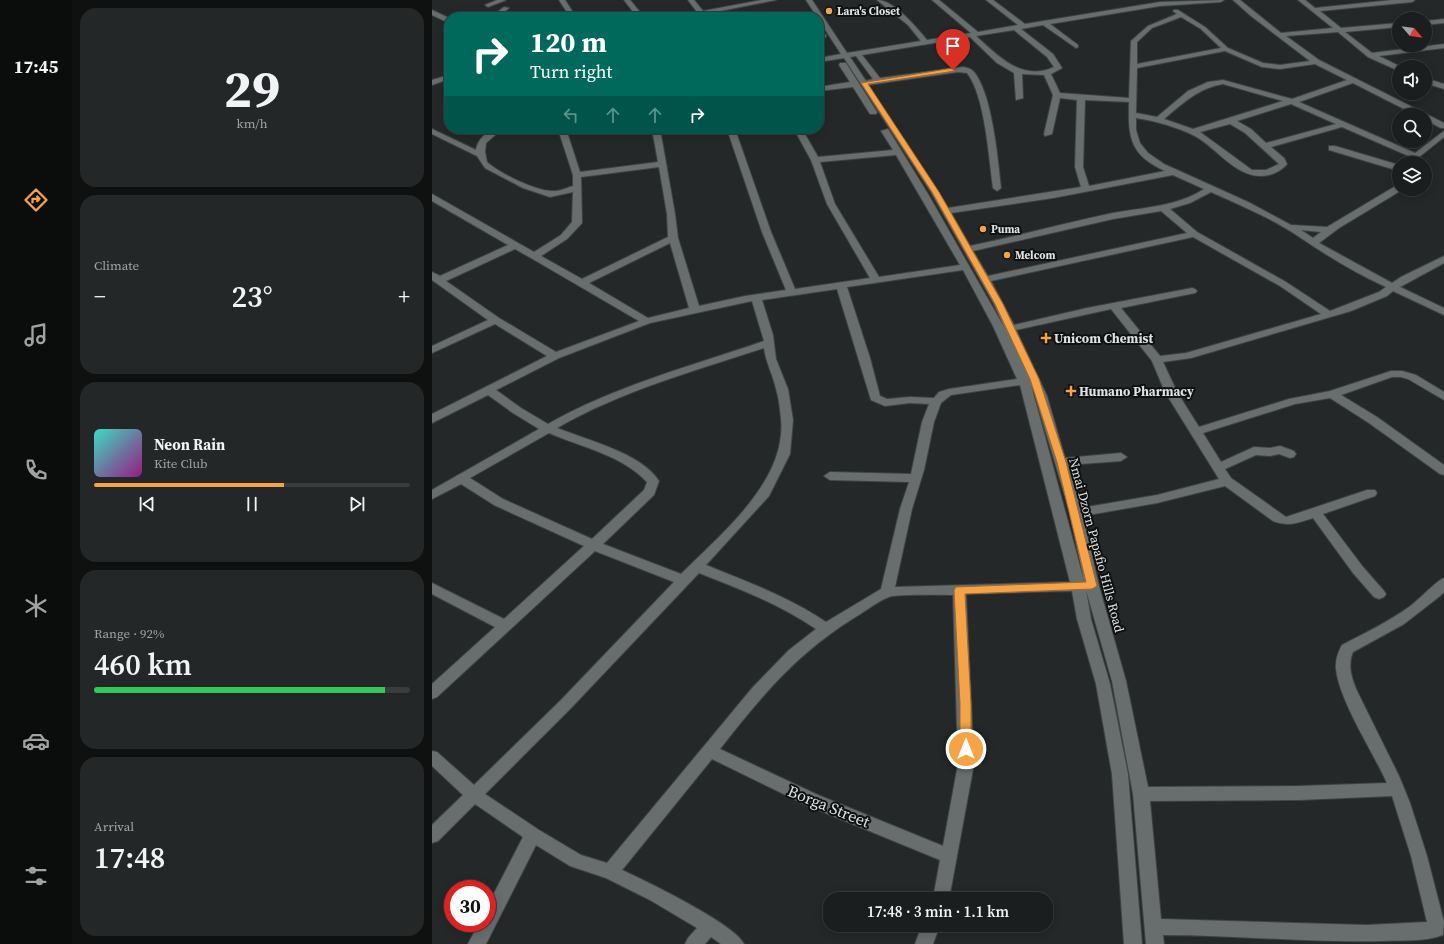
<!DOCTYPE html>
<meta charset="utf-8">
<style>
body{margin:0;font-family:"Source Serif 4",serif;background:#242727;color:#f1f3f6;height:100vh;display:flex;flex-direction:column;font-size:15px;white-space:nowrap}
*{box-sizing:border-box;margin:0}
p{font-size:13px;color:#a0a2a4}
.icon{flex:none;width:22px;height:22px;fill:none;stroke:currentColor;stroke-width:2;stroke-linecap:round;stroke-linejoin:round}
.map{position:relative;flex:1;overflow:hidden}
.panel{display:flex;flex-direction:column;gap:8px;padding:8px;background:#0f1010;width:360px}
.panel>*{flex:none}
.banner{position:absolute;left:12px;top:12px;width:380px;height:122px;border-radius:16px;box-shadow:0 2px 10px #0003,0 0 0 1px #393c3c;background:#00695c;color:#fff;overflow:hidden}
.needle{width:26px;rotate:118deg}
.tools{position:absolute;left:960px;top:12px;display:grid;gap:8px}
.tools a{display:grid;place-items:center;width:40px;height:40px;border-radius:50%;background:#1b1e1e;box-shadow:0 2px 10px #0003,0 0 0 1px #393c3c;font-size:20px}
.speed{position:absolute;left:12px;top:880px;display:flex;gap:8px;font-size:20px;font-weight:700;text-align:center}
.speed>*{display:grid;place-content:center;width:52px;height:52px;border-radius:50%;background:#1b1e1e;box-shadow:0 2px 10px #0003,0 0 0 1px #393c3c;line-height:1}
.speed .limit{border:6px solid #d22;background:#fff;color:#111}
.pin{position:absolute;display:grid;place-items:center;width:34px;height:34px;color:#fff;margin:-41px -17px;border-radius:50% 50% 50% 0;rotate:-45deg;box-shadow:0 0 4px #0007}
.pin .icon{rotate:45deg}
.me{position:absolute;width:44px;margin:-22px;rotate:0deg;stroke-linejoin:round;filter:drop-shadow(0 0 3px #0008)}
.turn{display:flex;align-items:center;gap:14px;height:84px;padding:0 20px;font-size:18px}
.turn .icon{width:52px;height:52px;stroke-width:2.5}
.turn b{display:block;font-size:28px;line-height:34px}
.lanes{display:flex;align-items:center;height:38px;padding:0 20px;background:#0003;justify-content:center;gap:20px;direction:ltr}
.lanes .off{opacity:.35}
.big{font-size:30px;font-weight:600;line-height:1.1}
.panel .widget{flex:1;display:flex;flex-direction:column;justify-content:center;gap:6px;min-width:0;padding:0 14px;border-radius:16px;background:#242727}
.panel .dial{align-items:center;gap:0}
.dial b{font-size:52px;line-height:1}
.song{display:flex;align-items:center;gap:12px}
.cover{width:48px;height:48px;border-radius:6px;background:linear-gradient(135deg,hsl(170 70% 55%),hsl(310 70% 35%))}
.played{height:4px;border-radius:2px;background:linear-gradient(90deg,#f6a246 60%,#393c3c 60%)}
.keys{display:flex;justify-content:space-around;direction:ltr}
.heat{display:flex;justify-content:space-between;align-items:center;font-size:22px;direction:ltr}
.charge{height:6px;border-radius:3px;background:linear-gradient(90deg,#34c759 92%,#393c3c 0)}
.trip{position:absolute;left:391px;top:892px;width:230px;height:40px;border-radius:16px;background:#1b1e1e;box-shadow:0 2px 10px #0003,0 0 0 1px #393c3c;font-weight:600;line-height:40px;text-align:center}
main{display:flex;flex:1;min-height:0}
.menu{display:flex;flex-direction:column;width:72px;justify-content:space-around;align-items:center;background:#0b0c0c;color:#a0a2a4}
.menu .icon{width:28px;height:28px}
.menu .active{color:#f6a246}
.menu b{font-size:18px;color:#f1f3f6}
.map>svg:first-child{display:block}
.lines{fill:none;stroke-linecap:round;stroke-linejoin:round}
.minor-casing{stroke:#3f4343;stroke-width:2}
.minor{fill:#686e6e;fill-rule:evenodd}
.route{fill:#f6a246;stroke:#a0692e}
.poi-dot{fill:#f6a246;stroke:#0f1111;stroke-width:1.5}
.labels{text-anchor:middle;stroke-width:4;stroke-linejoin:round;paint-order:stroke}
.far-poi-label{font-size:11px;font-weight:bold;fill:#dfe2e2;stroke:#0f1111;text-anchor:start}
.poi-label{font-size:13px;font-weight:bold;fill:#dfe2e2;stroke:#0f1111;text-anchor:start}
.street-label{font-size:13px;fill:#dfe2e2;stroke:#0f1111}
.near-street-label{font-size:16px;fill:#dfe2e2;stroke:#0f1111}
</style>
<main>
<nav class="menu">
<b>17:45</b>
<svg class="icon active" aria-label="directions" viewBox="0 0 24 24"><path d="M12 3l9 9-9 9-9-9zM9 14v-3h6M13 9l2 2-2 2"/></svg>
<svg class="icon" aria-label="music" viewBox="0 0 24 24"><path d="M9 18V5l10-2v13"/><circle cx="6" cy="18" r="3"/><circle cx="16" cy="16" r="3"/></svg>
<svg class="icon" aria-label="phone" viewBox="0 0 24 24"><path d="M5 4h4l2 5-3 2q2 4 5 5l2-3 5 2v4C11 20 4 13 5 4z"/></svg>
<svg class="icon" aria-label="climate" viewBox="0 0 24 24"><path d="M12 3v18M4 7l16 10M4 17L20 7"/></svg>
<svg class="icon" aria-label="car" viewBox="0 0 24 24"><path d="M5 17H2v-5l4-1 3-4h7l3 4 3 1v5h-3M9 17h6M6 11h13"/><circle cx="7" cy="17" r="2"/><circle cx="17" cy="17" r="2"/></svg>
<svg class="icon" aria-label="filters" viewBox="0 0 24 24"><path d="M4 7h16M4 17h16"/><circle cx="9" cy="7" r="2"/><circle cx="15" cy="17" r="2"/></svg>
</nav>
<section class="panel">
<div class="widget dial"><b>29</b><p>km/h</p></div>
<div class="widget"><p>Climate</p>
<div class="heat"><a>−</a><b class="big">23°</b><a>+</a></div>
</div>
<div class="widget">
<div class="song"><i class="cover"></i><div><b>Neon Rain</b><p>Kite Club</p></div></div>
<div class="played"></div>
<div class="keys"><svg class="icon" aria-label="previous" viewBox="0 0 24 24"><path d="M18 5L8 12l10 7zM5 5v14"/></svg><svg class="icon" aria-label="pause" viewBox="0 0 24 24"><path d="M8 5v14M16 5v14"/></svg><svg class="icon" aria-label="next" viewBox="0 0 24 24"><path d="M6 5l10 7-10 7zM19 5v14"/></svg></div>
</div>
<div class="widget"><p>Range · 92%</p><b class="big">460 km</b><div class="charge"></div></div>
<div class="widget"><p>Arrival</p><b class="big">17:48</b></div>
</section>
<div class="map">
<svg width="1012" height="944" viewBox="0 0 1012 944">
<rect width="100%" height="100%" fill="#242828"/>
<g class="lines">
<g class="minor-casing">
<path id="minor" d="M 65,0 L 74,0 L 56,7 L 53,5 Z
M 127,0 L 133,0 L 144,17 L 138,17 Z
M 192,0 L 198,0 L 212,17 L 205,17 Z
M 256,0 L 262,0 L 271,11 L 330,0 L 344,0 L 258,17 L 244,17 L 265,12 Z
M 374,0 L 380,0 L 415,53 L 489,41 L 476,25 L 445,0 C 462,0 484,27 495,40 L 539,33 L 500,0 L 507,0 L 546,32 L 586,25 L 554,0 L 561,0 L 593,24 L 728,2 L 792,0 L 789,2 L 728,6 L 618,24 L 646,45 L 646,47 L 644,48 L 611,25 L 589,29 L 621,54 L 630,68 L 619,74 L 628,93 L 697,98 L 699,41 L 716,26 L 745,14 L 741,11 L 742,10 L 746,10 L 773,27 L 796,48 L 831,63 L 848,65 L 878,61 L 819,16 L 801,0 L 808,0 L 849,33 L 901,28 L 866,0 L 873,0 L 883,8 L 961,0 L 983,0 L 980,2 L 888,11 L 909,28 L 967,23 L 967,27 L 913,32 L 940,53 L 1012,44 L 1012,48 L 947,56 L 969,67 L 967,67 L 967,71 L 936,57 L 906,32 L 854,36 L 887,60 L 1012,123 L 1012,128 L 1009,128 L 993,120 L 993,115 L 984,115 L 921,83 L 867,102 L 983,153 L 1012,131 L 1012,137 L 987,157 L 984,163 L 976,163 L 979,157 L 910,127 L 839,147 L 852,158 L 855,164 C 850,170 844,173 837,175 C 806,182 787,149 763,136 C 745,127 724,121 704,118 L 704,130 L 708,143 L 716,153 L 732,164 L 816,202 L 859,225 L 895,227 L 967,184 L 967,189 L 970,189 L 965,193 L 907,228 L 887,243 L 960,283 L 969,277 L 1012,256 L 1012,263 L 968,287 L 1012,308 L 1012,315 L 961,291 L 955,296 L 919,311 L 759,358 L 731,362 L 745,392 L 767,427 L 857,399 L 898,391 L 959,371 L 970,371 L 984,375 L 1012,392 L 1012,400 L 976,379 L 969,377 L 960,377 L 909,395 L 945,417 L 1012,465 L 1012,475 L 1008,474 L 937,423 L 898,398 L 863,404 L 771,433 L 789,462 L 822,447 L 838,448 L 848,446 L 862,451 L 864,454 L 862,457 L 858,458 L 847,454 L 838,456 L 824,455 L 793,469 L 799,478 L 854,517 L 935,490 L 943,490 L 945,493 L 943,496 L 891,514 L 931,567 L 952,591 L 954,594 L 952,597 L 947,599 L 942,597 L 921,573 L 881,518 C 865,523 857,527 841,521 L 793,486 L 725,503 L 651,516 L 667,586 L 694,681 L 716,787 L 867,786 L 955,783 C 941,752 907,700 904,669 C 903,660 906,653 910,645 C 933,633 956,622 977,607 C 986,601 1004,581 1012,578 L 1012,592 L 1008,596 L 972,624 L 921,652 C 915,665 920,679 925,691 L 967,776 L 978,803 L 995,856 L 1012,922 L 1011,935 C 993,942 970,940 951,941 C 877,943 804,935 731,935 L 732,944 L 714,944 L 701,794 L 680,681 L 654,590 L 659,619 L 678,684 L 696,774 L 710,944 L 692,944 L 680,774 L 664,684 L 645,619 L 640,591 L 534,594 L 542,764 L 517,899 L 501,899 L 508,860 L 374,805 L 280,759 L 190,870 C 214,881 303,924 312,944 L 289,944 L 279,937 L 273,944 L 253,944 L 256,938 L 265,928 L 218,900 L 174,878 L 138,866 L 104,845 L 54,944 L 36,944 L 47,923 L 55,923 L 55,907 L 91,837 L 43,804 L 6,841 L 0,843 L 0,825 L 31,795 L 0,766 L 0,751 L 5,752 L 42,785 L 129,700 L 242,582 L 163,551 L 5,697 L 0,699 L 0,684 L 63,627 L 0,594 L 0,583 L 72,619 L 152,546 L 62,505 L 29,484 L 0,499 L 0,490 L 107,429 L 81,413 L 56,395 L 0,423 L 0,414 L 115,356 L 63,324 L 0,353 L 0,346 L 56,320 L 0,280 L 0,272 L 8,276 L 76,245 L 0,201 L 0,194 L 102,252 L 129,235 L 140,222 L 141,192 L 118,197 L 91,188 L 53,168 L 45,156 L 0,134 L 0,129 L 44,150 C 46,137 58,129 70,129 L 54,143 L 53,152 L 55,162 C 67,173 103,191 120,191 C 127,192 134,188 141,186 L 141,175 L 126,129 L 134,129 L 148,172 L 226,162 L 220,129 L 228,129 L 243,214 L 246,238 L 267,306 L 313,296 L 354,290 L 330,232 L 295,129 L 303,129 L 339,232 L 363,289 L 438,278 L 395,204 L 379,160 L 362,129 L 370,129 L 386,157 L 461,150 L 449,131 L 456,129 L 496,194 L 572,327 L 562,304 L 499,192 L 412,58 L 387,62 L 387,58 L 409,54 L 387,20 L 387,17 L 385,17 ZM 749,17 L 769,29 L 789,48 L 705,64 L 705,42 L 720,28 ZM 582,30 L 615,57 L 622,67 C 590,82 566,56 544,36 ZM 538,37 L 565,63 L 582,73 L 584,100 L 591,98 L 590,74 L 612,75 L 621,95 L 612,134 L 613,136 L 620,134 L 628,98 L 645,100 L 643,167 L 649,187 L 516,208 L 436,85 L 526,72 L 535,73 C 553,95 557,159 561,188 L 565,191 L 569,188 C 566,159 560,94 542,72 C 539,68 535,68 531,67 L 448,78 L 430,55 ZM 793,51 L 830,67 L 848,69 L 883,64 L 915,80 L 860,99 L 791,80 L 776,82 L 756,91 L 725,117 L 704,113 L 705,68 ZM 424,56 L 441,79 L 434,81 L 418,57 ZM 791,84 L 851,101 L 761,129 L 732,119 C 750,104 766,88 791,84 ZM 653,100 L 697,102 C 696,138 698,155 733,171 L 657,186 L 651,167 ZM 859,104 L 904,124 L 834,143 L 819,129 L 805,121 ZM 798,124 L 813,133 L 847,164 L 834,170 L 820,170 L 768,132 ZM 464,155 L 528,265 L 447,277 L 403,204 L 388,162 ZM 227,167 L 235,214 L 236,237 L 150,279 L 109,256 L 135,239 L 150,223 L 149,177 ZM 741,175 L 772,189 C 744,207 713,207 681,213 C 633,223 586,236 538,246 L 519,213 L 621,198 ZM 779,192 C 808,205 839,218 866,236 C 894,255 923,273 954,287 L 947,292 L 898,311 L 854,282 L 765,232 L 738,209 L 758,203 ZM 729,211 L 755,233 L 556,276 L 541,251 L 681,219 ZM 869,230 L 889,232 L 881,238 ZM 761,237 L 848,286 L 889,314 L 754,353 L 728,356 L 689,308 L 763,293 L 765,291 L 763,289 L 760,288 L 655,308 L 582,325 L 559,281 ZM 238,243 L 257,308 L 216,318 L 157,283 ZM 83,249 L 99,258 L 207,321 L 124,352 L 67,318 L 14,281 ZM 531,270 L 561,326 L 585,379 L 517,389 L 507,392 L 502,398 L 478,397 L 455,399 L 448,396 L 438,358 L 415,287 ZM 405,289 L 439,400 L 453,406 L 478,403 L 497,404 L 490,422 L 479,474 L 398,472 L 392,476 L 398,480 L 477,482 L 468,509 L 449,589 L 394,622 C 357,597 316,582 274,565 L 337,496 L 358,454 L 361,420 L 356,389 L 344,359 L 341,335 L 330,300 ZM 320,301 L 332,341 C 259,366 183,386 116,424 L 89,408 L 64,390 L 127,358 L 218,323 ZM 679,309 L 720,361 L 733,392 L 787,479 L 725,495 L 649,508 L 636,465 L 689,461 L 695,457 L 689,453 L 633,458 L 615,396 L 584,330 ZM 332,348 C 334,363 341,375 344,389 C 347,398 348,409 349,419 C 355,481 289,534 249,574 L 171,544 L 222,495 L 227,481 C 209,453 155,440 125,428 C 189,391 262,371 332,348 ZM 588,385 L 638,582 L 463,587 L 480,509 L 492,470 L 502,422 L 509,403 L 519,395 ZM 599,385 L 603,396 L 638,513 L 652,581 ZM 117,433 C 149,447 190,455 215,482 L 212,490 L 160,539 L 71,499 L 38,478 ZM 267,573 C 308,589 347,604 384,629 L 357,650 L 321,687 L 175,863 L 149,855 L 107,830 L 53,794 L 139,708 ZM 521,595 L 526,764 L 511,846 L 386,795 L 288,749 C 330,695 366,652 425,616 C 435,610 446,601 457,597 C 466,594 508,595 521,595 ZM 960,796 L 979,856 L 995,922 L 934,925 L 729,919 L 718,801 L 867,800 Z
M 72,7 L 77,8 L 66,17 L 59,17 Z
M 0,10 L 17,18 L 17,23 L 0,15 Z
M 1012,19 L 1012,23 L 993,25 L 993,21 Z
M 392,34 L 394,35 L 394,37 L 387,39 L 387,35 Z
M 408,63 L 414,63 L 445,112 L 444,114 L 438,114 L 421,87 L 387,91 L 387,87 L 418,82 L 407,65 Z
M 17,75 L 17,79 L 0,85 L 0,80 Z
M 993,78 L 1012,84 L 1012,89 L 993,83 Z
M 897,146 L 903,146 L 967,165 L 967,171 L 897,150 Z
M 490,925 L 508,925 L 501,944 L 483,944 Z"/>
</g>
<use href="#minor" class="minor"/>
</g>
<path class="route" d="M 521,68 L 523,71 L 436,84 L 507,192 L 571,304 L 607,379 L 634,462 L 665,586 L 660,589 L 533,594 L 539,704 L 539,749 L 538,753 L 534,754 L 530,753 L 528,749 L 528,704 L 522,590 L 524,587 L 654,582 L 625,462 L 598,379 L 563,304 L 500,192 L 429,83 Z"/>
<g class="poi-dot">
<circle cx="397" cy="11" r="4"/>
<circle cx="551" cy="229" r="4"/>
<circle cx="575" cy="255" r="4"/>
<path d="M612 332h4v4h4v4h-4v4h-4v-4h-4v-4h4z"/>
<path d="M637 385h4v4h4v4h-4v4h-4v-4h-4v-4h4z"/>
</g>
<g class="labels">
<g class="far-poi-label">
<text x="405" y="15">Lara's Closet</text>
<text x="559" y="233">Puma</text>
<text x="583" y="259">Melcom</text>
</g>
<g class="poi-label">
<text x="622" y="343">Unicom Chemist</text>
<text x="647" y="396">Humano Pharmacy</text>
</g>
<g class="street-label">
<text transform="translate(665 545) rotate(75)" y="5">Nmai Dzorn Papafio Hills Road</text>
</g>
<g class="near-street-label">
<text transform="translate(397 806) rotate(22)" y="6">Borga Street</text>
</g>
</g>
</svg>
<div class="tools">
<a><svg class="needle" viewBox="-14 -14 28 28"><path d="M0-13l5 13h-10z" fill="#e53935"/><path d="M0 13l5-13h-10z" fill="#a0a2a4"/></svg></a>
<a><svg class="icon" aria-label="sound" viewBox="0 0 24 24"><path d="M4 9h4l5-4v14l-5-4H4zM17 9q2 3 0 6"/></svg></a>
<a><svg class="icon" aria-label="search" viewBox="0 0 24 24"><circle cx="10" cy="10" r="6"/><path d="M15 15l6 6"/></svg></a>
<a><svg class="icon" aria-label="layers" viewBox="0 0 24 24"><path d="M12 4l9 5-9 5-9-5zM3 14l9 5 9-5"/></svg></a>
</div>
<div class="speed"><div class="limit">30</div></div>
<div class="pin" style="left:521px;top:70px;background:#d93025"><svg class="icon" aria-label="arrive" viewBox="0 0 24 24"><path d="M6 21V4h12l-3 4 3 4H6"/></svg></div>
<svg class="me" style="left:534px;top:749px" viewBox="-20 -20 40 40"><circle r="17" fill="#f6a246" stroke="#fff" stroke-width="3"/><path d="M0-11L8 9 0 5-8 9z" fill="#fff"/></svg>
<div class="trip">17:48 · 3 min · 1.1 km</div>
<div class="banner">
<div class="turn"><svg class="icon" aria-label="right" viewBox="0 0 24 24"><path d="M7 20v-9h11M14 6l5 5-5 5"/></svg><div><b>120 m</b>Turn right</div></div>
<div class="lanes"><svg class="icon off" aria-label="left" viewBox="0 0 24 24"><path d="M17 20v-9H6M10 6l-5 5 5 5"/></svg><svg class="icon off" aria-label="ahead" viewBox="0 0 24 24"><path d="M12 20V5M6 11l6-6 6 6"/></svg><svg class="icon off" aria-label="ahead" viewBox="0 0 24 24"><path d="M12 20V5M6 11l6-6 6 6"/></svg><svg class="icon" aria-label="right" viewBox="0 0 24 24"><path d="M7 20v-9h11M14 6l5 5-5 5"/></svg></div>
</div>
</div>
</main>
